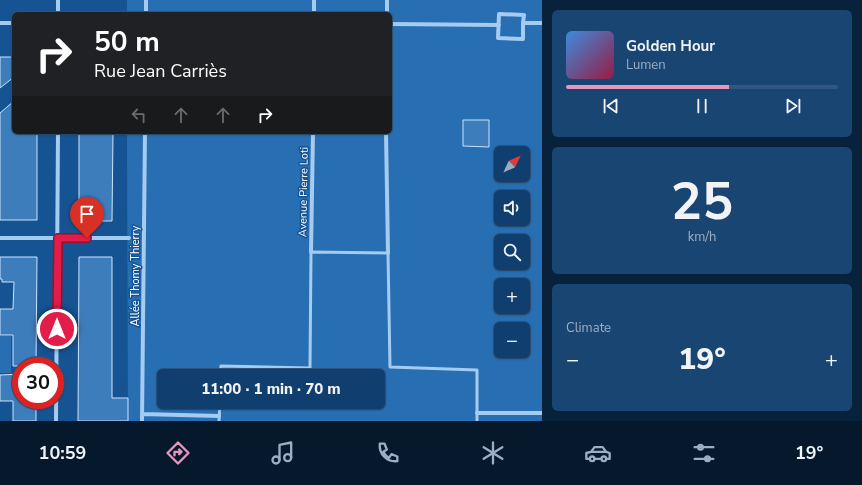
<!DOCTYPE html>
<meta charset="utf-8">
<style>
body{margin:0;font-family:"Nunito Sans",sans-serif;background:#194573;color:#f1f3f6;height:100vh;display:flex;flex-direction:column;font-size:15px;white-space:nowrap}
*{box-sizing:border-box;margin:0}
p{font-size:13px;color:#9caec2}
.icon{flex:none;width:22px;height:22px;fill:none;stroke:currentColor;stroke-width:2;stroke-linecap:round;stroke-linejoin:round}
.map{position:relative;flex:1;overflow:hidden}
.sheet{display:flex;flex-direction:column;gap:10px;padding:10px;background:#09223c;width:320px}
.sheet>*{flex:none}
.hud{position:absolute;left:12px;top:12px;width:380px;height:122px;border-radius:6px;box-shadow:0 1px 3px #0004,0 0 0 1px #305781;background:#202124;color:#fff;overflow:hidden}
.needle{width:26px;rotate:46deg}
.tools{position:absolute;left:494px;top:146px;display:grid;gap:8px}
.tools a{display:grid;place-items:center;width:36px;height:36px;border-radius:6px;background:#103e6e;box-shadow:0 1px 3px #0004,0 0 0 1px #305781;font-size:20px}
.speed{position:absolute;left:12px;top:357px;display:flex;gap:8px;font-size:20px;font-weight:700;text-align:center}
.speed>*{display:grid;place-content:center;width:52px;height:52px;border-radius:50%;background:#103e6e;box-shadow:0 1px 3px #0004,0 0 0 1px #305781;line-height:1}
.speed .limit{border:6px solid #d22;background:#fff;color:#111}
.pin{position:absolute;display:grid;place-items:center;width:34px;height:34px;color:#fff;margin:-41px -17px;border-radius:50% 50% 50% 0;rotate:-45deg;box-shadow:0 0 4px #0007}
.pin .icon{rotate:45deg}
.me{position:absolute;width:44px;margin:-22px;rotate:0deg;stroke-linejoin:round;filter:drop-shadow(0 0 3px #0008)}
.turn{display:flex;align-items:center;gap:14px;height:84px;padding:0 16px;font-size:18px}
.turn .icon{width:52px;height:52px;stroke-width:2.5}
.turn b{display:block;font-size:28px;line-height:34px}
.lanes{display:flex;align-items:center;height:38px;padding:0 16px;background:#0003;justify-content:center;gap:20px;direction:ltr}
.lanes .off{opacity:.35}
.big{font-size:30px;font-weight:800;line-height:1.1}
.sheet .widget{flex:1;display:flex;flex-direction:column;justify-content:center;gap:6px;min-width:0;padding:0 14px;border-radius:6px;background:#194573}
.sheet .dial{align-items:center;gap:0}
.dial b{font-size:52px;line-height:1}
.song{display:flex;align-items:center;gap:12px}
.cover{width:48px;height:48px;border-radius:6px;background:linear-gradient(135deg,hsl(210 70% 55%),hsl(340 70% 35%))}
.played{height:4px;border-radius:2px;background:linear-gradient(90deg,#e797bd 60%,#305781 60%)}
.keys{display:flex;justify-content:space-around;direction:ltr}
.heat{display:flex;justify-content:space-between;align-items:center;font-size:22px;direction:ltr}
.trip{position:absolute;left:157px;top:369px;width:228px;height:40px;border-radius:6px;background:#103e6e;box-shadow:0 1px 3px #0004,0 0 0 1px #305781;font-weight:800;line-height:40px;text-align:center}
.dock{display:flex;height:64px;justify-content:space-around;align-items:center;background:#06192c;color:#9caec2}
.dock .icon{width:28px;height:28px}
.dock .active{color:#e797bd}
.dock b{font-size:18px;color:#f1f3f6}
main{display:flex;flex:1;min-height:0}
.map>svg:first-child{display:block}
.green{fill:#286eb2;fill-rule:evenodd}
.building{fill:#3e7dbb;stroke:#cce4fc}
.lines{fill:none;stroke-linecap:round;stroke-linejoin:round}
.lane{stroke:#a5cbf1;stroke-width:3}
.street{stroke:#a5cbf1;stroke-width:4}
.route-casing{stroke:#92132f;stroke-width:10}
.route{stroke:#e11d48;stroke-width:7}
.labels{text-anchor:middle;stroke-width:3;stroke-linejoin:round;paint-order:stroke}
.street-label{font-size:11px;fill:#fff;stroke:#165393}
</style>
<main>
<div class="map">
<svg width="542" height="421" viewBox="0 0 542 421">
<rect width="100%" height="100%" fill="#165393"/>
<path class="green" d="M 127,0 L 542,0 L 542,421 L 128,421 L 127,132 L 390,132 L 390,14 L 127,14 ZM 501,153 L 523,153 L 523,175 L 501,175 ZM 501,197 L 523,197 L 523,219 L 501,219 ZM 501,241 L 523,241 L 523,263 L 501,263 ZM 501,285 L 523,285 L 523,307 L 501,307 ZM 501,329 L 523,329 L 523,351 L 501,351 ZM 164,376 L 378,376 L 378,402 L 164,402 Z
M 0,336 L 11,336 L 11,373 L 0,373 Z"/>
<path class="building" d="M 0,57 L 14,57 L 14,77 L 0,88 Z
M 14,101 L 14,132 L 37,132 L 37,220 L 0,220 L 0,113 Z
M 463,120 L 489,120 L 489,147 L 463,146 Z
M 79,132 L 113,132 L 112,221 L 79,221 Z
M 0,257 L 37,257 L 36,366 L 13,366 L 13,335 L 0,335 L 0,309 L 13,309 L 14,282 L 2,282 L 2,279 L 0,279 Z
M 79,257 L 112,257 L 112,398 L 128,398 L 128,421 L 78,421 Z
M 21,374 L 21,400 L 36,400 L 36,421 L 13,421 L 13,401 L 0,401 L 0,375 Z"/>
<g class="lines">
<path class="lane" d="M 220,376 L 221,366 L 310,368 L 311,252 L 388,253 L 390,367 L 477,370 L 477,421
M 219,421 L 220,402"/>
<path class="street" d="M 58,14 L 58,0
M 146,14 L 146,0
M 314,14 L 314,0
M 387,14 L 387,0
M 0,23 L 14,23
M 523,23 L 523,39 L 498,38 L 499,14 L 524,15 L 523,23 L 542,23
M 390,24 L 499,25
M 386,132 L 388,253
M 0,238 L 129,238
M 311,252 L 313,132
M 477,413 L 542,413
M 142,414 L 219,416
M 56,421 L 58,132
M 142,421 L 145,132"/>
</g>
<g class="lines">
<g class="route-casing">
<path id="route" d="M 57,329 L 58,238 L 87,238"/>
</g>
<use href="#route" class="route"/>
</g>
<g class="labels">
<g class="street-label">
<text transform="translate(303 192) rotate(-89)" y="4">Avenue Pierre Loti</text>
<text transform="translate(135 276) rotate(-90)" y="4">Allée Thomy Thierry</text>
</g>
</g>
</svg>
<div class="tools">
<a><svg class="needle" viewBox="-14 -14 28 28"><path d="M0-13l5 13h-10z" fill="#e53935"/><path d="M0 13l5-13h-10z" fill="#9caec2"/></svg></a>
<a><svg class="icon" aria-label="sound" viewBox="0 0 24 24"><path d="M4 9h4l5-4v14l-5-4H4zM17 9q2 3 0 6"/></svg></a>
<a><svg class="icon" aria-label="search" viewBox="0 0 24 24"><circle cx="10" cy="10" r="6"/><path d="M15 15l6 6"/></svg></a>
<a>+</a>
<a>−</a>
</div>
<div class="speed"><div class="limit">30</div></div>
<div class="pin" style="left:87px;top:238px;background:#d93025"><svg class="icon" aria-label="arrive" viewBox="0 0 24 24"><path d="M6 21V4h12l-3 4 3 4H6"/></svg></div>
<svg class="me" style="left:57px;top:329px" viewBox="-20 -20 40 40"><circle r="17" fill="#e11d48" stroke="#fff" stroke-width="3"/><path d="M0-11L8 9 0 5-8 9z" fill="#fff"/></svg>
<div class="trip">11:00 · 1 min · 70 m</div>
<div class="hud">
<div class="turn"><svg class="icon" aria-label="right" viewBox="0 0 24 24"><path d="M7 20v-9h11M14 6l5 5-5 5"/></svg><div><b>50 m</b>Rue Jean Carriès</div></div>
<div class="lanes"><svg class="icon off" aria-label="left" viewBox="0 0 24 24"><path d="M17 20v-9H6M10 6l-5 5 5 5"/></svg><svg class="icon off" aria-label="ahead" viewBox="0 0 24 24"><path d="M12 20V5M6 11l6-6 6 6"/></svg><svg class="icon off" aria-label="ahead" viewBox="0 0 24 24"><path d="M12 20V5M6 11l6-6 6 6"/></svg><svg class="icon" aria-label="right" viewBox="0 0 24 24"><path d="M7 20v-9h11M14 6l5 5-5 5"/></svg></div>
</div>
</div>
<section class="sheet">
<div class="widget">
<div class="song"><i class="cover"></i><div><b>Golden Hour</b><p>Lumen</p></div></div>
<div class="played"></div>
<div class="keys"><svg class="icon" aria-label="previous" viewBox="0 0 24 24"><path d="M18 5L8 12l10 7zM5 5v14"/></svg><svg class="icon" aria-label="pause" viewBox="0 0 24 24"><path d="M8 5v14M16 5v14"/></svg><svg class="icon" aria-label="next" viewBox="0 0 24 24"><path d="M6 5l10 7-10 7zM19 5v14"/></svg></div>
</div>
<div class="widget dial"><b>25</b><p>km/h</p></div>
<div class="widget"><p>Climate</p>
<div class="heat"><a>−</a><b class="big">19°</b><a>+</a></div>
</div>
</section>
</main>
<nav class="dock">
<b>10:59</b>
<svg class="icon active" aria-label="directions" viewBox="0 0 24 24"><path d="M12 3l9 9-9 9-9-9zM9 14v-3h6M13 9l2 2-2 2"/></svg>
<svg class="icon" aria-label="music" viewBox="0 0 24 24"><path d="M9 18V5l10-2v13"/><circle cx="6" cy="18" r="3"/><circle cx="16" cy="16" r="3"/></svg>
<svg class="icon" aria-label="phone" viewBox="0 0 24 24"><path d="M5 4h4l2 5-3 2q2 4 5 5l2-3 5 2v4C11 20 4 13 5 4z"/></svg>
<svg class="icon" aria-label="climate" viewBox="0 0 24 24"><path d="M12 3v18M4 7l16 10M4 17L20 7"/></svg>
<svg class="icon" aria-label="car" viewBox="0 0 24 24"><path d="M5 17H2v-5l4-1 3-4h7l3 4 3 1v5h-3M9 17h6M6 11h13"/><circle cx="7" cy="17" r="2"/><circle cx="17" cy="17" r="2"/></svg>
<svg class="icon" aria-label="filters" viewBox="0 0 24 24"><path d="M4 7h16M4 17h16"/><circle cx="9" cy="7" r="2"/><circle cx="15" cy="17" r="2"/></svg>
<b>19°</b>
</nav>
